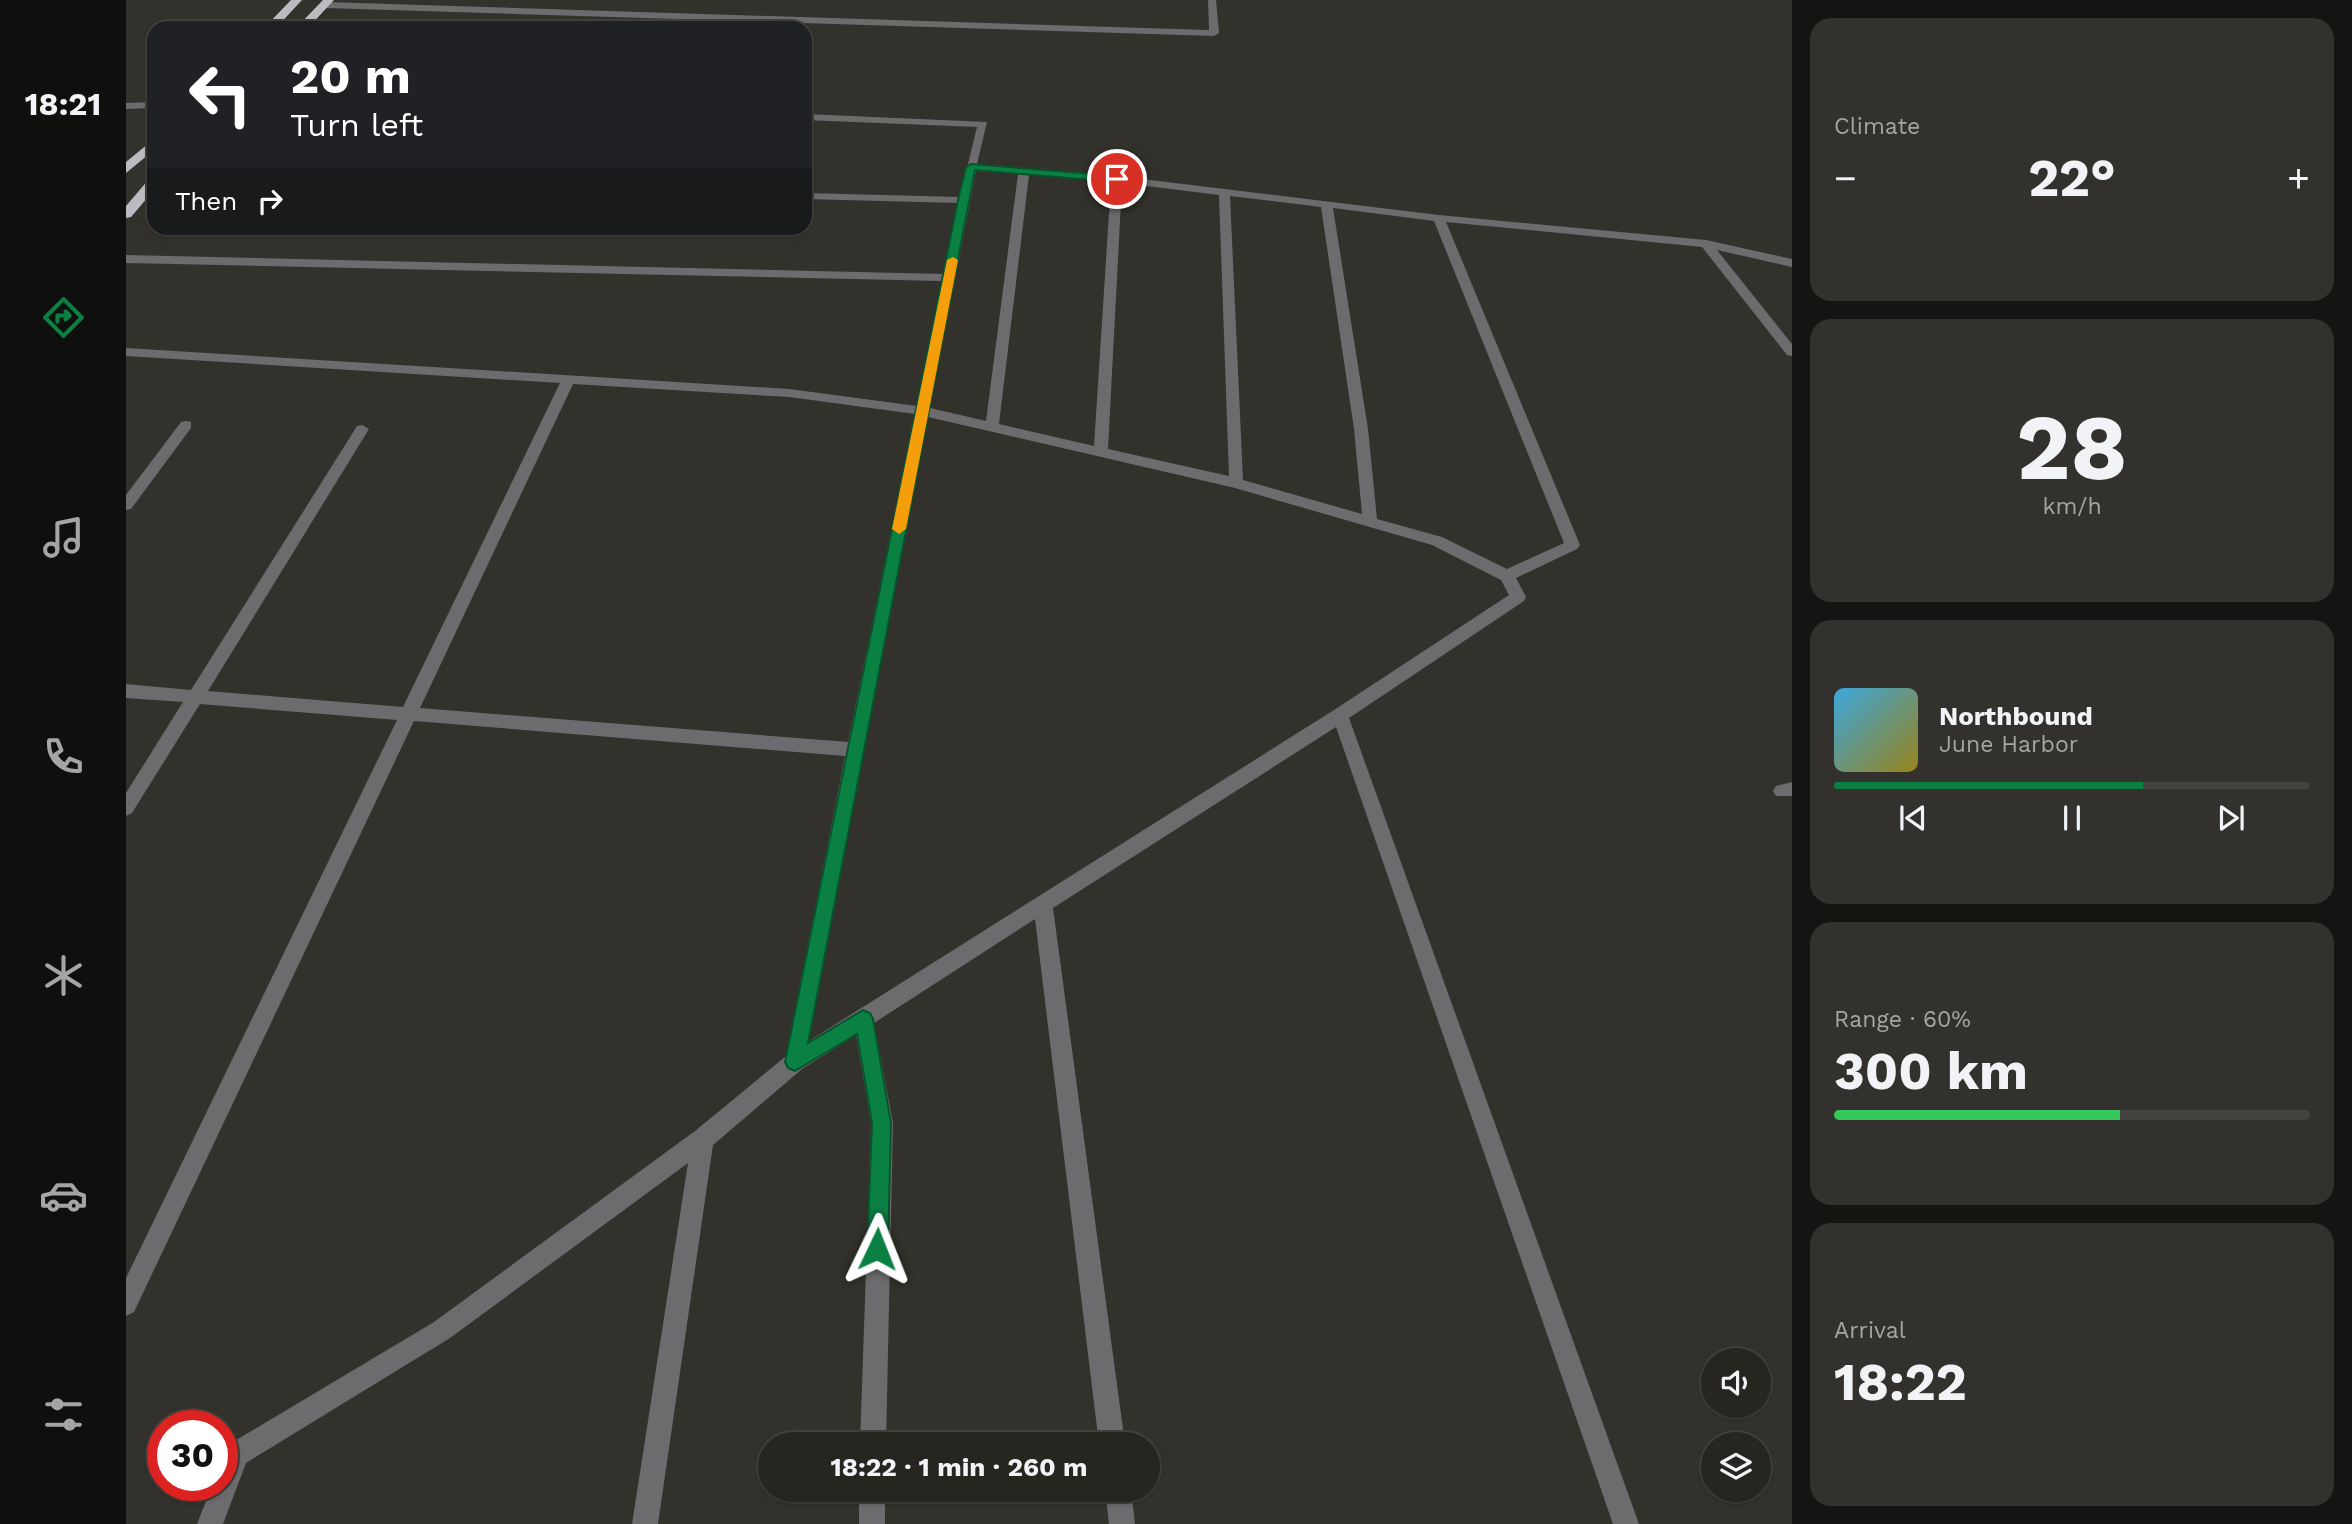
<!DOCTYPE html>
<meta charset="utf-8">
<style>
body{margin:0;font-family:"Work Sans",sans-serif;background:#32312d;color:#f1f3f6;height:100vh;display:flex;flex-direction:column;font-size:26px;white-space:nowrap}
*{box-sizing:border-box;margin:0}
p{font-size:23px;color:#a4a5a5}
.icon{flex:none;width:38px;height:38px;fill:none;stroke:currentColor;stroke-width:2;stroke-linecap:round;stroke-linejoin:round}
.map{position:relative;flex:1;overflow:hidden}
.drawer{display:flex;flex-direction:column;gap:18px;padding:18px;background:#151412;width:560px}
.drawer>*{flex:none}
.hud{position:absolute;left:21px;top:21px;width:665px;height:214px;border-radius:21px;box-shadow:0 2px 5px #0004,0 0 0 2px #42423e;background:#202124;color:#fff;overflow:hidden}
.fabs{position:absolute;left:1575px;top:1348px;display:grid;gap:14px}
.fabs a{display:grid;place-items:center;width:70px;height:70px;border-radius:50%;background:#262520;box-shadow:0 2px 5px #0004,0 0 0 2px #42423e;font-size:35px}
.speed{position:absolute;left:21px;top:1410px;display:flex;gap:14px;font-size:35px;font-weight:700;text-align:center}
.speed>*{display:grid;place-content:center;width:91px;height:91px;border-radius:50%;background:#262520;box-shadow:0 2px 5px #0004,0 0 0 2px #42423e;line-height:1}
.speed .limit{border:10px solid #d22;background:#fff;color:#111}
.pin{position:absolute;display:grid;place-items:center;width:60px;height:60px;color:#fff;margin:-30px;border:4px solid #fff;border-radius:50%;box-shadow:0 2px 7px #0007}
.me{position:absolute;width:77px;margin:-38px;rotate:2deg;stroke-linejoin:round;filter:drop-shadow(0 0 5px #0008)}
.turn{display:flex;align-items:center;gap:24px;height:147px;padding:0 28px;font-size:32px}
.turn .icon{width:91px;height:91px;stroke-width:2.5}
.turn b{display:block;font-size:49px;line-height:60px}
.then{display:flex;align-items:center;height:66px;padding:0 28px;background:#0003;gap:14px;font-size:26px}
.big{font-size:52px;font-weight:700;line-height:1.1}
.drawer .widget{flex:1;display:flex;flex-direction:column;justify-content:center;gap:10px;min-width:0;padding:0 24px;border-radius:21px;background:#32312d}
.drawer .dial{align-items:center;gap:0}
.dial b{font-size:91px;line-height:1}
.song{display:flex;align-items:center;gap:21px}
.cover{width:84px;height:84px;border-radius:10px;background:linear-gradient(135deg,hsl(200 70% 55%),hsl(50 70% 35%))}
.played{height:7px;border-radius:4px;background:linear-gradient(90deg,#0b8043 65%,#42423e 65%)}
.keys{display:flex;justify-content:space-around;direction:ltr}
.heat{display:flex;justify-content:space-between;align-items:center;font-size:38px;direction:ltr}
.charge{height:10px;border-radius:5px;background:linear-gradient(90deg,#34c759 60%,#42423e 0)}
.trip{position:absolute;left:632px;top:1432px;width:402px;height:70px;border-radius:35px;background:#262520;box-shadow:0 2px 5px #0004,0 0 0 2px #42423e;font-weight:700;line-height:70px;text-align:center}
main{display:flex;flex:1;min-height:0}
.tab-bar{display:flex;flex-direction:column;width:126px;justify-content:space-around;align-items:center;background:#0f0f0d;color:#a4a5a5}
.tab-bar .icon{width:49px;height:49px}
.tab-bar .current{color:#0b8043}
.tab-bar b{font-size:32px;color:#f1f3f6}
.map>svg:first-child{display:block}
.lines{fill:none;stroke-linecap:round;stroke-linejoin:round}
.minor{fill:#6c6b6e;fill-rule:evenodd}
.highway{fill:#bebac1;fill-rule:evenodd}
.route{fill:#0b8043;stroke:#07532c;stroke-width:2}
.slow{fill:#f59e0b}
</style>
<main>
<nav class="tab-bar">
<b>18:21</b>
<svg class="icon current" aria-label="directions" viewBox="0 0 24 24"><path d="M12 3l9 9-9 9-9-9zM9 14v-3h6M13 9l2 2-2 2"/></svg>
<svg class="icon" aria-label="music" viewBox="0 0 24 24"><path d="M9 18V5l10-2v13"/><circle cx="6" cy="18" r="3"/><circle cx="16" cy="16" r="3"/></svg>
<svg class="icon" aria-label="phone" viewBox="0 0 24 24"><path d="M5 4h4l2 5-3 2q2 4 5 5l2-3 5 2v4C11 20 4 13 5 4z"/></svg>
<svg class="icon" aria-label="climate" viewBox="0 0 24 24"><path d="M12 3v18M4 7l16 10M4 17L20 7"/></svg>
<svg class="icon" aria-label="car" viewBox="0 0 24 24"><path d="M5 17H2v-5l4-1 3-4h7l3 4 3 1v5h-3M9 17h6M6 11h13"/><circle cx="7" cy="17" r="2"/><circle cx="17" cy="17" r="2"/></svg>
<svg class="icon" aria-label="filters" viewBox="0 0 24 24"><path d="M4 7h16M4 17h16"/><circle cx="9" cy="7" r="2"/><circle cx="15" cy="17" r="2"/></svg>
</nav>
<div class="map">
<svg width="1666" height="1524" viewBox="0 0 1666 1524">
<rect width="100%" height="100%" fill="#32312b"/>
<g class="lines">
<path class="minor" d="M 1082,0 L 1090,0 L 1093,33 L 1088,36 L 199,8 L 194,5 L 199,2 L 1083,30 Z
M 28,102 L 28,108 L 0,109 L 0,103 Z
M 679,114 L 861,122 L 851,164 L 991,176 L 1313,215 L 1580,240 L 1666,259 L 1666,267 L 1591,250 L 1666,344 L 1666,356 L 1661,355 L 1576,247 L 1320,222 L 1454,545 L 1451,549 L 1390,578 L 1400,597 L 1398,601 L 1223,718 L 1513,1524 L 1487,1524 L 1210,727 L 927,908 L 999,1444 L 973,1444 L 909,919 L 748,1023 L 767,1123 L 760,1444 L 734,1444 L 745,1123 L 730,1035 L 676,1069 L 587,1145 L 532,1524 L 506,1524 L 562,1163 L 324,1338 L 120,1463 L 97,1524 L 71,1524 L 86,1486 L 96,1486 L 96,1459 L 102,1445 L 308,1322 L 569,1131 L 660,1056 L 719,756 L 288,721 L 8,1312 L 0,1316 L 0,1278 L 271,720 L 74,704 L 6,813 L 0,816 L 0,793 L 57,702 L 0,698 L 0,684 L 65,690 L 231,426 L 236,425 L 243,429 L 82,691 L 277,707 L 434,383 L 0,356 L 0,348 L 663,389 L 791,406 L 816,281 L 0,263 L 0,255 L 818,274 L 832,203 L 679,199 L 679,193 L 834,197 L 851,127 L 679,120 ZM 850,171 L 892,174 L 860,421 L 804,408 ZM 903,175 L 985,182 L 968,446 L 873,424 ZM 996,183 L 1093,195 L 1103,476 L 982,449 ZM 1104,196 L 1195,207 L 1228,429 L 1236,514 L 1117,480 ZM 1207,208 L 1308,221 L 1438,543 L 1381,569 L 1316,537 L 1251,519 L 1242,429 ZM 447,384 L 663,397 L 789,414 L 722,742 L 294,708 ZM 802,417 L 1109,488 L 1306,545 L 1375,580 L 1383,595 L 1208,710 L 683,1041 Z
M 60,421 L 65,422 L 65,428 L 5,509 L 0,510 L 0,495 L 55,422 Z
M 1666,782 L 1666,796 L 1650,796 L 1647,791 L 1650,786 Z
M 733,1489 L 759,1489 L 759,1524 L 733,1524 Z
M 979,1489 L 1005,1489 L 1009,1524 L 983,1524 Z"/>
<path class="highway" d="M 165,0 L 176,0 L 150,28 L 138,28 Z
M 197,0 L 208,0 L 182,28 L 170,28 Z
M 28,139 L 28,150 L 0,173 L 0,162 Z
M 28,178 L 28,190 L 5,217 L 0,218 L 0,206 L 23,179 Z"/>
</g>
<path class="route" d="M 845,164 L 991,176 L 996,179 L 991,182 L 849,170 L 682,1043 L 737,1010 L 744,1013 L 747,1019 L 765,1123 L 762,1249 L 758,1256 L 751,1259 L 744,1256 L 741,1249 L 746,1123 L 731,1034 L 669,1071 L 662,1068 L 659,1062 L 832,200 L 840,167 Z"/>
<path class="slow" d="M 827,257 L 832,260 L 780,529 L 773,534 L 766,529 L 821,260 Z"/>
</svg>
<div class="fabs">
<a><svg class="icon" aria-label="sound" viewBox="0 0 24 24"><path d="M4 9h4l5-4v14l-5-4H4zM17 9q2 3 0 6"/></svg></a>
<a><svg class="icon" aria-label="layers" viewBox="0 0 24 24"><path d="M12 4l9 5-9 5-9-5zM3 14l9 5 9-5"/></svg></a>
</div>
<div class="speed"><div class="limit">30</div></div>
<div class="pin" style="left:991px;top:179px;background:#d93025"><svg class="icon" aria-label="arrive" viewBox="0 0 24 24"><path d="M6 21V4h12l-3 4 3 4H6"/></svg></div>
<svg class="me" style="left:751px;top:1249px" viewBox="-20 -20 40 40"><path d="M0-17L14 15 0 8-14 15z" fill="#0b8043" stroke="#fff" stroke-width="4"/></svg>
<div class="trip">18:22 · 1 min · 260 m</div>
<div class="hud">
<div class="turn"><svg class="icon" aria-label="left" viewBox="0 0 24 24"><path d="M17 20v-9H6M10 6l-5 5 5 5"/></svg><div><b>20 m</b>Turn left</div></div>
<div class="then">Then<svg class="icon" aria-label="right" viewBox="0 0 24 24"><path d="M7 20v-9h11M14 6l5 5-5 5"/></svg></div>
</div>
</div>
<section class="drawer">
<div class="widget"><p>Climate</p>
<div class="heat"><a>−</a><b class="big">22°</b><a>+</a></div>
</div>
<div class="widget dial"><b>28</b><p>km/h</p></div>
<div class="widget">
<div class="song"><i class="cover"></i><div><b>Northbound</b><p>June Harbor</p></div></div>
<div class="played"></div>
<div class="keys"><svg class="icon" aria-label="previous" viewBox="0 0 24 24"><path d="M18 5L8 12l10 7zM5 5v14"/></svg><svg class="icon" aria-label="pause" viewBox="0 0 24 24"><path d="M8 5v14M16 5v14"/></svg><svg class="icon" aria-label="next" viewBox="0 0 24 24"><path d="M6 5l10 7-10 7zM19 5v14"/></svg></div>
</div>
<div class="widget"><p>Range · 60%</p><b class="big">300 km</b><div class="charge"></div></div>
<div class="widget"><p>Arrival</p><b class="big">18:22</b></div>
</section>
</main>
